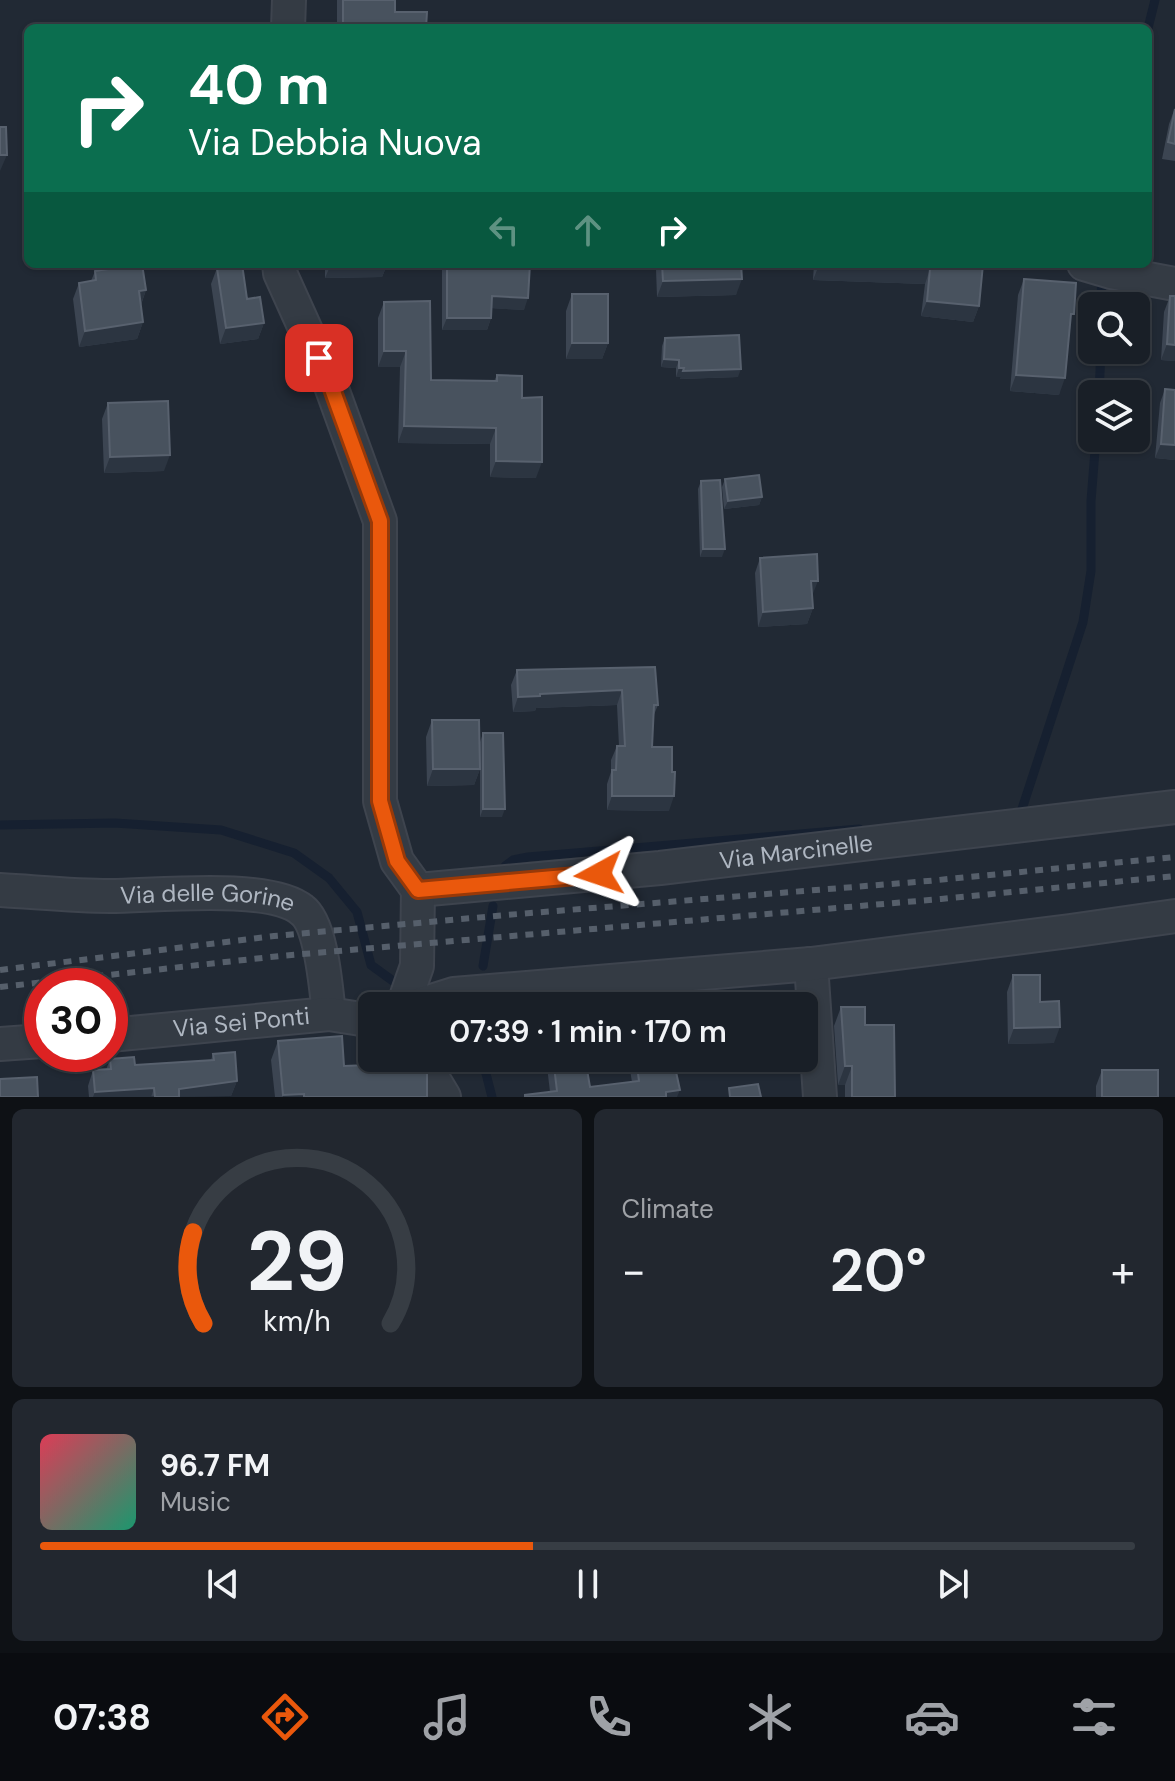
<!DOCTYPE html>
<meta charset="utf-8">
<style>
body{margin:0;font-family:"DM Sans",sans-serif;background:#22272f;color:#f1f3f6;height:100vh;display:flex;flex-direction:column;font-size:30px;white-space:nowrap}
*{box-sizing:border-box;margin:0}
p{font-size:26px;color:#9fa2a7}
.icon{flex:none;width:44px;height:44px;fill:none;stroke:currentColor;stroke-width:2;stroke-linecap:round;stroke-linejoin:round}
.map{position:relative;height:1097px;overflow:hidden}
.side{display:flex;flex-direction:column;gap:12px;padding:12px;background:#0e1115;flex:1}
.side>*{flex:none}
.guide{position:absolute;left:24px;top:24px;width:1128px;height:244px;border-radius:12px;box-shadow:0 2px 6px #0004,0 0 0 2px #373d44;background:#0b6e4f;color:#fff;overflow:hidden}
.fabs{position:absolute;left:1078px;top:292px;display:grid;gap:16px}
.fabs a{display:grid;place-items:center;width:72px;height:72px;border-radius:12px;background:#191f27;box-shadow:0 2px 6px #0004,0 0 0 2px #373d44;font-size:40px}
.speed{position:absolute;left:24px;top:968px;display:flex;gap:16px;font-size:40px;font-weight:700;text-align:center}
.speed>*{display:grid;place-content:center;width:104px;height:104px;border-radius:50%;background:#191f27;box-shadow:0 2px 6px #0004,0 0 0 2px #373d44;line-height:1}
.speed .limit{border:12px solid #d22;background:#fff;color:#111}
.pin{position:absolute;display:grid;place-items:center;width:68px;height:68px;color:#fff;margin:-34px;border-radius:16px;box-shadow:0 4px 12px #0006}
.me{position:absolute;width:88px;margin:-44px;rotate:265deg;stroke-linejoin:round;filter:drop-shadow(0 0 6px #0008)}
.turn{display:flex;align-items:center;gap:28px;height:168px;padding:0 32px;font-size:36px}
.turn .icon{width:104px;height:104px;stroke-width:2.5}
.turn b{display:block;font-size:56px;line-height:68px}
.lanes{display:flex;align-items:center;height:76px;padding:0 32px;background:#0003;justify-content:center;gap:40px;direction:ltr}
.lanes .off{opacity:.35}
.big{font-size:60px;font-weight:600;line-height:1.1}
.side .card{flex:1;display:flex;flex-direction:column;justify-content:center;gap:12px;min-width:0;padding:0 28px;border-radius:12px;background:#22272f}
.side .dial{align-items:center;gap:0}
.dial svg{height:208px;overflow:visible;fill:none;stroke:#373d44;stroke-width:7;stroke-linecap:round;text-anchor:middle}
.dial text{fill:#f1f3f6;stroke:none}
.song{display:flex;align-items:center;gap:24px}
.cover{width:96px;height:96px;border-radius:12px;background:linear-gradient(135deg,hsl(350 70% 55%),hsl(160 70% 35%))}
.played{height:8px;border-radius:4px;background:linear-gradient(90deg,#ea580c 45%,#373d44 45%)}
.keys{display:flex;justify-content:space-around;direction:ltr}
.heat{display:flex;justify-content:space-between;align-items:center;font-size:44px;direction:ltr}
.side .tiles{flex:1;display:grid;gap:12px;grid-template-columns:1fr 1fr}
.card:last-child{grid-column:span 2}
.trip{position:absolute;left:358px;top:992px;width:460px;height:80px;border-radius:12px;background:#191f27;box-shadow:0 2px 6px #0004,0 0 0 2px #373d44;font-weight:600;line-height:80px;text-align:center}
.tab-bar{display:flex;height:128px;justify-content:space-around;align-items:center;background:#0a0c10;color:#9fa2a7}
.tab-bar .icon{width:56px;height:56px}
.tab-bar .on{color:#ea580c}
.tab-bar b{font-size:36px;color:#f1f3f6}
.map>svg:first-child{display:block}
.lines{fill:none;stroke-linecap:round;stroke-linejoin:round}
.stream{stroke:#162030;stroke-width:9}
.minor-casing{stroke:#3e444e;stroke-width:36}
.minor{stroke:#343b44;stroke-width:32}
.rail{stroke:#565f6b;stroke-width:6;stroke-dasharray:8 8;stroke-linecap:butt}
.wall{fill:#3c4552}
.shaded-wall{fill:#2c3541}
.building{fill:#48525e;stroke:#58616e;stroke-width:2}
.route-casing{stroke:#983908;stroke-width:20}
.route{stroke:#ea580c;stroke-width:14}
.labels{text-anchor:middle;stroke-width:8;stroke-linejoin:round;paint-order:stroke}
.street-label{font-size:24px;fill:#aeb6c1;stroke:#1a2029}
</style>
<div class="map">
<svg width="1175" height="1097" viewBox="0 0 1175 1097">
<rect width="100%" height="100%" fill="#212934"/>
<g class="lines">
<path class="stream" d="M 1148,28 L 1155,0
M 1101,275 L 1102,306
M 1099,394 L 1101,350
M 1013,813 L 1021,812 L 1083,622 L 1091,571 L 1091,501 L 1096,438
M 0,825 L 115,823 L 221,830 L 294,853 L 329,878 L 357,912 L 371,965 L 404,989
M 505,866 L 513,860 L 528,857 L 859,829
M 483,966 L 493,906
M 482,1058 L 492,1097"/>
<g class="minor-casing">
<g id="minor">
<path d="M 288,28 L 289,0"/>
<path d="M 279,264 L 280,273 L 331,386 L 380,521 L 380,801 L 397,861 L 418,890"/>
<path d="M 1084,264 L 1111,272 L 1175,284"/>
<path id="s1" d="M 0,890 C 36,892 73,896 110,896 C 154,896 269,883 302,910 C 322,925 326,990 329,1014"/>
<path id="s2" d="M 418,890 L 660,868 L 1175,807"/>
<path d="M 811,964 L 820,1097"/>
<path d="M 403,1006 L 417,966 L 418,890"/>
<path d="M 416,1006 L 454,994 L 811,964 L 1070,931 L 1175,916"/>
<path id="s3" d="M 110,1035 L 329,1014 L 361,1019 L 372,1025"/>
<path d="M 0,1044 L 42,1041"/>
<path d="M 416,1058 L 432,1077 L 444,1097"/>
</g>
</g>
<use href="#minor" class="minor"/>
<path class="rail" d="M 0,970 L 274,936 L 506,915 L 928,881 L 1175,857
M 0,987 L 280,956 L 941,899 L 1175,876"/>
</g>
<path class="wall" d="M 337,0 L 395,0 L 395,12 L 426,28 L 337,28 Z
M 1175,108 L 1175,161 L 1162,159 L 1169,124 Z
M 325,264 L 432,264 L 431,266 L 387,265 L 382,277 L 325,278 Z
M 442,264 L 530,264 L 524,310 L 492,308 L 491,318 L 487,330 L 442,330 Z
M 658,264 L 741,264 L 736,295 L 657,297 L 656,269 Z
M 814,264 L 983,264 L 979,306 L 973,322 L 921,316 L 925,284 L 813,280 Z
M 217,268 L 247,299 L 264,323 L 258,339 L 220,344 L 211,284 Z
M 95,271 L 146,290 L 141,305 L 143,322 L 137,339 L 79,347 L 73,299 L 79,283 L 91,281 Z
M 1024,279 L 1070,324 L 1059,395 L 1010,391 L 1018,295 Z
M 572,294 L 608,343 L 602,359 L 566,359 L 566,311 Z
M 1170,296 L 1175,361 L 1161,360 L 1164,312 Z
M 384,302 L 431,380 L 494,381 L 497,375 L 522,398 L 536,478 L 490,477 L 490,444 L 398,443 L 400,367 L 378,367 L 378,318 Z
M 665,338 L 738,377 L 680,379 L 681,377 L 676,377 L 676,368 L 661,367 L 662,346 Z
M 1165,389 L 1175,460 L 1155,458 L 1160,403 Z
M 108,403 L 164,471 L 104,473 L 102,419 Z
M 725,479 L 762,497 L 759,505 L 724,509 L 722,487 Z
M 701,481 L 722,557 L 700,557 L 698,489 Z
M 760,558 L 812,596 L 813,608 L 807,624 L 758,627 L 755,573 Z
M 655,667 L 658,705 L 653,717 L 652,747 L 669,811 L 607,810 L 607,784 L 611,772 L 611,760 L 617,746 L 619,746 L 617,705 L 536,708 L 535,711 L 513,712 L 511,685 L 517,670 Z
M 432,720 L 480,769 L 474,785 L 427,786 L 426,737 Z
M 483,733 L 502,817 L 480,817 L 480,742 Z
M 1013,975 L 1040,1002 L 1054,1043 L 1008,1044 L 1007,992 Z
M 841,1007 L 865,1025 L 895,1097 L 845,1097 L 845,1085 L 838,1085 L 834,1026 Z
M 278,1041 L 344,1066 L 427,1097 L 275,1097 L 271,1060 Z
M 213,1054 L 237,1081 L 231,1096 L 89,1097 L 88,1086 L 93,1070 L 106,1070 L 110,1059 L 135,1065 L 211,1060 Z
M 546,1058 L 585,1058 L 590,1087 L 632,1082 L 628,1058 L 673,1058 L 677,1097 L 524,1097 L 525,1095 L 550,1092 Z
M 1102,1070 L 1158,1097 L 1096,1097 L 1096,1086 Z"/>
<path class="shaded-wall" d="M 0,155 L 7,155 L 0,171 Z
M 331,264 L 432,264 L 431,266 L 387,265 L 382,277 L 325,278 Z
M 819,265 L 930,269 L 925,284 L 813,280 Z
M 742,279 L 736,295 L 657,297 L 663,281 Z
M 146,290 L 140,307 L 139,291 Z
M 492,296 L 528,298 L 524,310 L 487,308 Z
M 927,301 L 979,306 L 973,322 L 921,316 Z
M 447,318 L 491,318 L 487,330 L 442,330 Z
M 143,322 L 137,339 L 79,347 L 85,331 Z
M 264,323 L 258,339 L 220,344 L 226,328 Z
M 572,343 L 608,343 L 602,359 L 566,359 Z
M 1167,344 L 1175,345 L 1175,361 L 1161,360 Z
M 384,351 L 406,351 L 400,367 L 378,367 Z
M 664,359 L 679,360 L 676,368 L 661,367 Z
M 679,368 L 684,368 L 681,377 L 676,377 Z
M 741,369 L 738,377 L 680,379 L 683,371 Z
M 1016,375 L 1065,378 L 1059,395 L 1010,391 Z
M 404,426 L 496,428 L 490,444 L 398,443 Z
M 1161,444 L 1175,445 L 1175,460 L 1155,458 Z
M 170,455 L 164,471 L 104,473 L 110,457 Z
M 496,461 L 542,462 L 536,478 L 490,477 Z
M 762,497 L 759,505 L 724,509 L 728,501 Z
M 703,549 L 725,549 L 722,557 L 700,557 Z
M 811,581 L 818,581 L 812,596 Z
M 813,608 L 807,624 L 758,627 L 763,612 Z
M 622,690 L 617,705 L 536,708 L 535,711 L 513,712 L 518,697 L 540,694 Z
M 433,769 L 480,769 L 474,785 L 427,786 Z
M 612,796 L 674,796 L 669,811 L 607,810 Z
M 483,809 L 505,809 L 502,817 L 480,817 Z
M 1060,1027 L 1054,1043 L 1008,1044 L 1014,1028 Z
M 845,1066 L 852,1066 L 845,1085 L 838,1085 Z
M 237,1081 L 231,1096 L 176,1097 L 179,1089 Z
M 154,1088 L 151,1097 L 93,1097 L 95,1092 Z
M 680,1090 L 677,1097 L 664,1097 L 666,1092 Z
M 304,1094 L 303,1097 L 283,1097 L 283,1095 Z"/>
<path class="building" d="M 343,0 L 395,0 L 395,12 L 427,12 L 426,28 L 343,28 Z
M 1175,109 L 1175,144 L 1168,142 Z
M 0,127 L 6,127 L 7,155 L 0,155 Z
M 142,264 L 146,290 L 139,291 L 143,322 L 85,331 L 79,283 L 96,280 L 95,271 Z
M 242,264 L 247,299 L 260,297 L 264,323 L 226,328 L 217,268 Z
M 447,264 L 530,264 L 528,298 L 492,296 L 491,318 L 447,318 Z
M 662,264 L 741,264 L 742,279 L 663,281 Z
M 819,264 L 983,264 L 979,306 L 927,301 L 930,269 Z
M 1024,279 L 1076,283 L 1074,314 L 1071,314 L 1065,378 L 1016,375 Z
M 572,294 L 608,294 L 608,343 L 572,343 Z
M 1170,296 L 1175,296 L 1175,345 L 1167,344 Z
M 430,301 L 431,380 L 497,381 L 497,375 L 522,376 L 522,398 L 542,397 L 542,462 L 496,461 L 496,428 L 404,426 L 406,351 L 384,351 L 384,302 Z
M 739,335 L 741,369 L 683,371 L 684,368 L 679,368 L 679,360 L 664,359 L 665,338 Z
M 1165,389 L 1175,390 L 1175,445 L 1161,444 Z
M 168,401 L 170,455 L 110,457 L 108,403 Z
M 759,475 L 762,497 L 728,501 L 725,479 Z
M 720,480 L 725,549 L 703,549 L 701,481 Z
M 817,554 L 818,581 L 811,581 L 813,608 L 763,612 L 760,558 Z
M 655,667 L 658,705 L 654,705 L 652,747 L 672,747 L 672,772 L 675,772 L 674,796 L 612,796 L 612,770 L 616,770 L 617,746 L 625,746 L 622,690 L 540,694 L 540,696 L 518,697 L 517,670 Z
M 432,720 L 479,720 L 480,769 L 433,769 Z
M 483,733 L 503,733 L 505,809 L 483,809 Z
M 1013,975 L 1040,975 L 1040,1002 L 1059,1001 L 1060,1027 L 1014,1028 Z
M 580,995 L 582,1006 L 546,1006 L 545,999 Z
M 841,1007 L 865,1007 L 865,1025 L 894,1025 L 895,1097 L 852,1097 L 852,1066 L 845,1066 Z
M 342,1036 L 344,1066 L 418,1063 L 427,1074 L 427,1097 L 304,1097 L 304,1094 L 283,1095 L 278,1041 Z
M 235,1052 L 237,1081 L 179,1089 L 179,1097 L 155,1097 L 154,1088 L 95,1092 L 93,1070 L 111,1069 L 110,1059 L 134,1057 L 135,1065 L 214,1060 L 213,1054 Z
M 553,1058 L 585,1058 L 590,1087 L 639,1081 L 636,1058 L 673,1058 L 680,1090 L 666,1092 L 666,1097 L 525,1097 L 525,1095 L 557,1091 Z
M 1102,1070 L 1158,1070 L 1158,1097 L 1102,1097 Z
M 37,1077 L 38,1097 L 0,1097 L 0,1079 Z
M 758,1084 L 761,1097 L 730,1097 L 729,1088 Z"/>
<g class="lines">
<g class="route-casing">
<path id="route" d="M 319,358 L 331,386 L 380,521 L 380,801 L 397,861 L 418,890 L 599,874"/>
</g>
<use href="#route" class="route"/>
</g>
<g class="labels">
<g class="street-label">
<text dy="8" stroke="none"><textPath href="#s2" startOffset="380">Via Marcinelle</textPath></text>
<text dy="8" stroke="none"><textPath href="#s1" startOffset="208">Via delle Gorine</textPath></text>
<text dy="8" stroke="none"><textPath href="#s3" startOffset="132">Via Sei Ponti</textPath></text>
</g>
</g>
</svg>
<div class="fabs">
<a><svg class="icon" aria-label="search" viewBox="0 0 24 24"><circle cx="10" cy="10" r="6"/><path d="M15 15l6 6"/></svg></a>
<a><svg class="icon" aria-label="layers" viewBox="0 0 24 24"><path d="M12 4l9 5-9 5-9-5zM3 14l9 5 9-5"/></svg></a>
</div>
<div class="speed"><div class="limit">30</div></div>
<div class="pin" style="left:319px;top:358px;background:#d93025"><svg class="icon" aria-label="arrive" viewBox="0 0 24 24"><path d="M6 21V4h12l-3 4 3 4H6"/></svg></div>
<svg class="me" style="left:599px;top:874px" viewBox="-20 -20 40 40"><path d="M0-17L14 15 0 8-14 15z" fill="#ea580c" stroke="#fff" stroke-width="4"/></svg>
<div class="trip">07:39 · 1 min · 170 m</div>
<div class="guide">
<div class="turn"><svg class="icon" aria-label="right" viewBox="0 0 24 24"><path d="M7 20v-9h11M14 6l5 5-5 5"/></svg><div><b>40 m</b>Via Debbia Nuova</div></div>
<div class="lanes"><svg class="icon off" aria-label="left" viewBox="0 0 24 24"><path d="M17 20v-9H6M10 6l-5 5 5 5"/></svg><svg class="icon off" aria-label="ahead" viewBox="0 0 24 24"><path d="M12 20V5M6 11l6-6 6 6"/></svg><svg class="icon" aria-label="right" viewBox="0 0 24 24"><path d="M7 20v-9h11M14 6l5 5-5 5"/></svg></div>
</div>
</div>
<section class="side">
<div class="tiles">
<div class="card dial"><svg viewBox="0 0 100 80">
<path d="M14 69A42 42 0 1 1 86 69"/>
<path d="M14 69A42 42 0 0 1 10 34" stroke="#ea580c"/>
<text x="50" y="56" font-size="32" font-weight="700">29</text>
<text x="50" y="72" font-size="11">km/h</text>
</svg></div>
<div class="card"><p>Climate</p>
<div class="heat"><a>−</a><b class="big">20°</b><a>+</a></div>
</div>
<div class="card">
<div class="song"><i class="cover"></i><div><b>96.7 FM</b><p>Music</p></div></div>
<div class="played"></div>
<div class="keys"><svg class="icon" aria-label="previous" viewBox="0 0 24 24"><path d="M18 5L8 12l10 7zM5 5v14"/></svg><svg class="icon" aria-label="pause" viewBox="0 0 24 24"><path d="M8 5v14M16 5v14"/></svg><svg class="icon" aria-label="next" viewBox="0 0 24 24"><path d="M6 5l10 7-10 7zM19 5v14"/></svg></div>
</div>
</div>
</section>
<nav class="tab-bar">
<b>07:38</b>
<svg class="icon on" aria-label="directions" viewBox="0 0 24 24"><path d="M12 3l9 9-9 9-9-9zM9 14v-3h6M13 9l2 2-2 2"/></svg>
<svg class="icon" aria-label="music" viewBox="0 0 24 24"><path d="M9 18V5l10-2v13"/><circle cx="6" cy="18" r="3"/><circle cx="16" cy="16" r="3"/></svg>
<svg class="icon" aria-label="phone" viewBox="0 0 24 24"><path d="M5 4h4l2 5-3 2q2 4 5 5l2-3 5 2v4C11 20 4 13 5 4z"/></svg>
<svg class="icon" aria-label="climate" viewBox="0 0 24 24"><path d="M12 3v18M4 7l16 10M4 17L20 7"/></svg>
<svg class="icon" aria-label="car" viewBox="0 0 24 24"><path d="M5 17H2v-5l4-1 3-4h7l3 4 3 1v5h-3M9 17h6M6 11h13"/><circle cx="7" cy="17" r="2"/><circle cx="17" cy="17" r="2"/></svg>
<svg class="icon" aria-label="filters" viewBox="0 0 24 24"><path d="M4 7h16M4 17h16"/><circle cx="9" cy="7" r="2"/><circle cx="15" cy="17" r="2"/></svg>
</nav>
